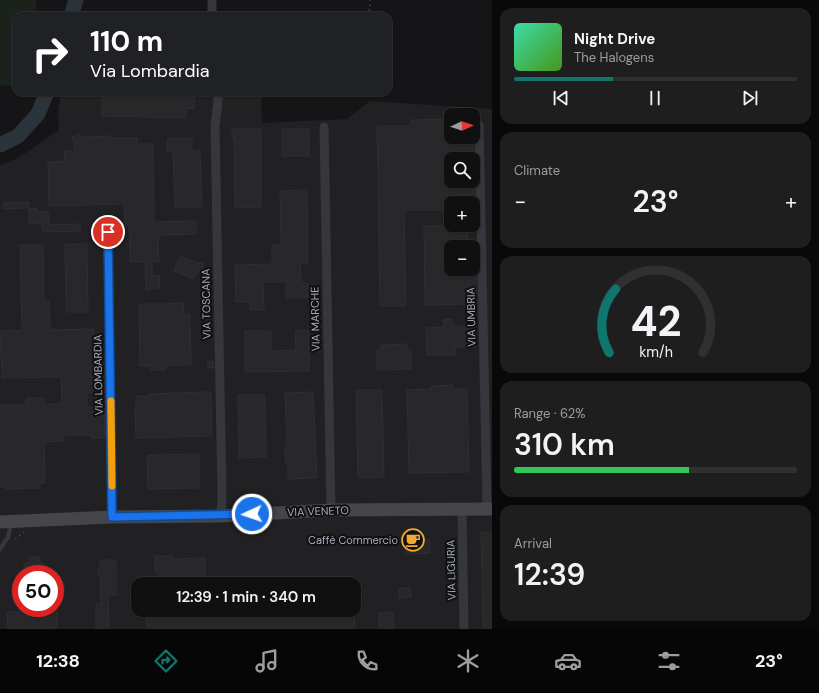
<!DOCTYPE html>
<meta charset="utf-8">
<style>
body{margin:0;font-family:"DM Sans",sans-serif;background:#1e1e1f;color:#f1f3f6;height:100vh;display:flex;flex-direction:column;font-size:15px;white-space:nowrap}
*{box-sizing:border-box;margin:0}
p{font-size:13px;color:#9c9d9f}
.icon{flex:none;width:22px;height:22px;fill:none;stroke:currentColor;stroke-width:2;stroke-linecap:round;stroke-linejoin:round}
.map{position:relative;flex:1;overflow:hidden}
.drawer{display:flex;flex-direction:column;gap:8px;padding:8px;background:#090909;width:327px}
.drawer>*{flex:none}
.banner{position:absolute;left:12px;top:12px;width:380px;height:84px;border-radius:12px;box-shadow:0 1px 3px #0004,0 0 0 1px #303031;background:#202124;color:#fff;overflow:hidden}
.needle{width:26px;rotate:86deg}
.controls{position:absolute;left:444px;top:108px;display:grid;gap:8px}
.controls a{display:grid;place-items:center;width:36px;height:36px;border-radius:8px;background:#101011;box-shadow:0 1px 3px #0004,0 0 0 1px #303031;font-size:20px}
.speed{position:absolute;left:12px;top:565px;display:flex;gap:8px;font-size:20px;font-weight:700;text-align:center}
.speed>*{display:grid;place-content:center;width:52px;height:52px;border-radius:50%;background:#101011;box-shadow:0 1px 3px #0004,0 0 0 1px #303031;line-height:1}
.speed .limit{border:6px solid #d22;background:#fff;color:#111}
.pin{position:absolute;display:grid;place-items:center;width:34px;height:34px;color:#fff;margin:-17px;border:2px solid #fff;border-radius:50%;box-shadow:0 1px 4px #0007}
.me{position:absolute;width:44px;margin:-22px;rotate:267deg;stroke-linejoin:round;filter:drop-shadow(0 0 3px #0008)}
.turn{display:flex;align-items:center;gap:14px;height:84px;padding:0 12px;font-size:18px}
.turn .icon{width:52px;height:52px;stroke-width:2.5}
.turn b{display:block;font-size:28px;line-height:34px}
.big{font-size:30px;font-weight:600;line-height:1.1}
.drawer .card{flex:1;display:flex;flex-direction:column;justify-content:center;gap:6px;min-width:0;padding:0 14px;border-radius:12px;background:#1e1e1f}
.drawer .dial{align-items:center;gap:0}
.dial svg{height:104px;overflow:visible;fill:none;stroke:#303031;stroke-width:7;stroke-linecap:round;text-anchor:middle}
.dial text{fill:#f1f3f6;stroke:none}
.song{display:flex;align-items:center;gap:12px}
.cover{width:48px;height:48px;border-radius:6px;background:linear-gradient(135deg,hsl(160 70% 55%),hsl(100 70% 35%))}
.played{height:4px;border-radius:2px;background:linear-gradient(90deg,#0f766e 35%,#303031 35%)}
.keys{display:flex;justify-content:space-around;direction:ltr}
.heat{display:flex;justify-content:space-between;align-items:center;font-size:22px;direction:ltr}
.charge{height:6px;border-radius:3px;background:linear-gradient(90deg,#34c759 62%,#303031 0)}
.trip{position:absolute;left:131px;top:577px;width:230px;height:40px;border-radius:12px;background:#101011;box-shadow:0 1px 3px #0004,0 0 0 1px #303031;font-weight:600;line-height:40px;text-align:center}
.dock{display:flex;height:64px;justify-content:space-around;align-items:center;background:#060607;color:#9c9d9f}
.dock .icon{width:28px;height:28px}
.dock .on{color:#0f766e}
.dock b{font-size:18px;color:#f1f3f6}
main{display:flex;flex:1;min-height:0}
.map>svg:first-child{display:block}
.built{fill:#212124;fill-rule:evenodd}
.green{fill:#1b221c}
.lines{fill:none;stroke-linecap:round;stroke-linejoin:round}
.river{stroke:#2b343b;stroke-width:15}
.building{fill:#28282b;stroke:#2f2f33}
.path{stroke:#3c3e43;stroke-width:1.5;stroke-dasharray:2 3;stroke-linecap:butt}
.service{stroke:#36373c;stroke-width:4.5}
.minor{stroke:#36373c;stroke-width:9}
.secondary{stroke:#44464c;stroke-width:13}
.route-casing{stroke:#114b97;stroke-width:10}
.route{stroke:#1a73e8;stroke-width:7}
.slow{stroke:#f59e0b;stroke-width:7}
.labels{text-anchor:middle;stroke-width:4;stroke-linejoin:round;paint-order:stroke}
.street-label{font-size:11px;fill:#a7acb7;stroke:#101012}
.poi-label{font-size:11px;fill:#a7acb7;stroke:#101012;text-anchor:end}
</style>
<main>
<div class="map">
<svg width="492" height="629" viewBox="0 0 492 629">
<rect width="100%" height="100%" fill="#151517"/>
<path class="built" d="M 62,92 L 261,92 L 262,123 L 347,119 L 370,101 L 492,109 L 492,629 L 0,629 L 0,165 L 18,158 L 59,130 L 58,109 ZM 451,115 L 473,115 L 473,137 L 451,137 ZM 451,159 L 473,159 L 473,181 L 451,181 ZM 451,203 L 473,203 L 473,225 L 451,225 ZM 451,247 L 473,247 L 473,269 L 451,269 ZM 21,574 L 55,574 L 55,608 L 21,608 ZM 138,584 L 354,584 L 354,610 L 138,610 Z"/>
<path class="green" d="M 0,0 L 37,0 L 34,16 L 16,16 L 16,85 L 0,86 Z"/>
<g class="lines">
<path class="river" d="M 71,16 L 76,0
M 0,145 L 18,136 L 38,114 L 47,92"/>
</g>
<path class="building" d="M 102,92 L 195,92 L 194,109 L 186,108 L 186,118 L 102,116 Z
M 451,119 L 451,137 L 473,137 L 474,159 L 451,159 L 451,181 L 474,181 L 475,203 L 451,203 L 451,210 L 404,210 L 406,306 L 380,306 L 377,126 L 411,126 L 411,120 Z
M 232,129 L 261,129 L 261,207 L 235,208 L 234,138 L 232,138 Z
M 282,129 L 309,129 L 309,156 L 282,156 Z
M 80,134 L 81,137 L 112,136 L 112,138 L 137,138 L 137,144 L 153,144 L 154,222 L 196,221 L 196,234 L 158,235 L 159,262 L 152,262 L 152,276 L 160,276 L 159,288 L 146,290 L 145,262 L 130,262 L 129,226 L 125,226 L 124,204 L 49,206 L 48,162 L 65,161 L 64,151 L 74,151 L 74,141 L 72,137 Z
M 192,138 L 192,151 L 200,150 L 202,207 L 175,207 L 173,151 L 167,151 L 167,139 Z
M 307,190 L 308,263 L 300,263 L 301,283 L 308,283 L 308,297 L 286,298 L 286,282 L 263,282 L 264,310 L 250,310 L 250,302 L 236,302 L 235,265 L 272,264 L 272,245 L 281,245 L 280,191 Z
M 29,202 L 29,208 L 3,209 L 3,203 Z
M 37,208 L 37,212 L 48,211 L 49,225 L 80,224 L 80,231 L 43,232 L 41,223 L 29,224 L 29,209 Z
M 467,225 L 468,247 L 451,247 L 451,269 L 476,269 L 477,304 L 425,305 L 424,226 Z
M 65,244 L 87,244 L 88,312 L 66,312 Z
M 20,245 L 43,245 L 44,300 L 49,300 L 50,330 L 94,329 L 95,368 L 104,368 L 104,393 L 87,393 L 87,407 L 104,407 L 105,438 L 91,438 L 91,435 L 63,435 L 64,441 L 44,442 L 45,483 L 40,483 L 40,488 L 6,489 L 6,487 L 0,487 L 0,405 L 26,405 L 26,398 L 44,398 L 44,404 L 62,404 L 61,377 L 2,378 L 0,331 L 22,330 Z
M 180,257 L 199,263 L 203,263 L 203,270 L 199,270 L 198,274 L 196,273 L 194,279 L 174,271 Z
M 183,303 L 184,315 L 190,315 L 191,365 L 166,365 L 166,370 L 150,370 L 150,366 L 140,366 L 139,304 L 161,304 L 161,305 L 162,304 Z
M 452,319 L 453,327 L 474,326 L 475,347 L 455,347 L 456,355 L 427,355 L 426,328 L 444,327 L 443,320 Z
M 309,330 L 309,371 L 245,372 L 245,331 L 271,331 L 271,351 L 296,350 L 295,331 Z
M 407,344 L 407,350 L 411,350 L 411,369 L 377,370 L 377,350 L 381,350 L 381,345 Z
M 213,361 L 214,368 L 208,368 L 207,362 Z
M 453,385 L 453,389 L 467,389 L 469,472 L 409,473 L 407,390 L 431,389 L 431,386 Z
M 356,390 L 382,390 L 384,477 L 358,478 Z
M 204,392 L 211,392 L 212,436 L 136,438 L 135,407 L 136,407 L 136,396 L 149,396 L 149,394 Z
M 313,392 L 317,478 L 288,479 L 288,464 L 286,464 L 285,446 L 287,445 L 285,393 Z
M 238,395 L 265,395 L 266,457 L 239,458 Z
M 199,454 L 199,488 L 148,489 L 147,455 Z
M 481,532 L 492,532 L 492,629 L 483,629 Z
M 418,538 L 418,540 L 430,540 L 430,553 L 406,554 L 404,539 Z
M 155,556 L 173,556 L 173,559 L 205,558 L 205,584 L 159,584 L 158,572 L 155,572 Z
M 29,557 L 40,557 L 40,563 L 43,563 L 44,574 L 24,574 L 24,563 L 29,563 Z
M 100,560 L 116,560 L 116,595 L 108,596 L 109,629 L 96,629 L 96,604 L 101,604 L 100,575 L 98,575 L 98,568 L 100,568 Z
M 325,576 L 326,584 L 265,584 L 265,578 Z
M 399,588 L 410,588 L 411,597 L 399,598 Z
M 25,608 L 45,608 L 45,612 L 57,611 L 57,628 L 8,629 L 7,612 L 25,612 Z
M 146,610 L 354,610 L 355,629 L 147,629 Z
M 393,612 L 394,629 L 379,629 L 379,613 Z"/>
<g class="lines">
<path class="path" d="M 369,16 L 370,0
M 15,539 L 24,532"/>
<path class="service" d="M 0,549 L 8,537 L 11,523"/>
<path class="minor" d="M 212,0 L 212,16
M 219,92 L 215,127 L 222,494 L 221,516
M 479,125 L 487,509
M 324,127 L 331,510
M 108,232 L 112,517
M 462,510 L 464,629"/>
<path class="secondary" d="M 0,522 L 112,517 L 221,516 L 331,510 L 492,509"/>
</g>
<g class="lines">
<g class="route-casing">
<path id="route" d="M 108,232 L 112,517 L 252,514"/>
</g>
<use href="#route" class="route"/>
<path class="slow" d="M 111,401 L 112,486"/>
</g>
<defs>
<g id="cafe-ring" transform="scale(1.15)"><circle r="9.5" fill="#101012" stroke="#f2a832" stroke-width="1.5"/><path d="M-5.5-4.5H6V0H3Q3 3.5 0 3.5H-2.5Q-5.5 3.5-5.5 0ZM3-3.2v2h1.7v-2ZM-6 4.5H4V6H-6Z" fill="#f2a832"/></g>
</defs>
<g fill-rule="evenodd">
<use href="#cafe-ring" x="413" y="540"/>
</g>
<g class="labels">
<g class="street-label">
<text transform="translate(206 304) rotate(-91)" y="4">VIA TOSCANA</text>
<text transform="translate(471 317) rotate(-91)" y="4">VIA UMBRIA</text>
<text transform="translate(315 319) rotate(-91)" y="4">VIA MARCHE</text>
<text transform="translate(98 375) rotate(-91)" y="4">VIA LOMBARDIA</text>
<text transform="translate(318 511) rotate(-2)" y="4">VIA VENETO</text>
<text transform="translate(451 570) rotate(-91)" y="4">VIA LIGURIA</text>
</g>
<g class="poi-label">
<text x="398" y="544">Caffè Commercio</text>
</g>
</g>
</svg>
<div class="controls">
<a><svg class="needle" viewBox="-14 -14 28 28"><path d="M0-13l5 13h-10z" fill="#e53935"/><path d="M0 13l5-13h-10z" fill="#9c9d9f"/></svg></a>
<a><svg class="icon" aria-label="search" viewBox="0 0 24 24"><circle cx="10" cy="10" r="6"/><path d="M15 15l6 6"/></svg></a>
<a>+</a>
<a>−</a>
</div>
<div class="speed"><div class="limit">50</div></div>
<div class="pin" style="left:108px;top:232px;background:#d93025"><svg class="icon" aria-label="arrive" viewBox="0 0 24 24"><path d="M6 21V4h12l-3 4 3 4H6"/></svg></div>
<svg class="me" style="left:252px;top:514px" viewBox="-20 -20 40 40"><circle r="17" fill="#1a73e8" stroke="#fff" stroke-width="3"/><path d="M0-11L8 9 0 5-8 9z" fill="#fff"/></svg>
<div class="trip">12:39 · 1 min · 340 m</div>
<div class="banner">
<div class="turn"><svg class="icon" aria-label="right" viewBox="0 0 24 24"><path d="M7 20v-9h11M14 6l5 5-5 5"/></svg><div><b>110 m</b>Via Lombardia</div></div>
</div>
</div>
<section class="drawer">
<div class="card">
<div class="song"><i class="cover"></i><div><b>Night Drive</b><p>The Halogens</p></div></div>
<div class="played"></div>
<div class="keys"><svg class="icon" aria-label="previous" viewBox="0 0 24 24"><path d="M18 5L8 12l10 7zM5 5v14"/></svg><svg class="icon" aria-label="pause" viewBox="0 0 24 24"><path d="M8 5v14M16 5v14"/></svg><svg class="icon" aria-label="next" viewBox="0 0 24 24"><path d="M6 5l10 7-10 7zM19 5v14"/></svg></div>
</div>
<div class="card"><p>Climate</p>
<div class="heat"><a>−</a><b class="big">23°</b><a>+</a></div>
</div>
<div class="card dial"><svg viewBox="0 0 100 80">
<path d="M14 69A42 42 0 1 1 86 69"/>
<path d="M14 69A42 42 0 0 1 19 20" stroke="#0f766e"/>
<text x="50" y="56" font-size="32" font-weight="700">42</text>
<text x="50" y="72" font-size="11">km/h</text>
</svg></div>
<div class="card"><p>Range · 62%</p><b class="big">310 km</b><div class="charge"></div></div>
<div class="card"><p>Arrival</p><b class="big">12:39</b></div>
</section>
</main>
<nav class="dock">
<b>12:38</b>
<svg class="icon on" aria-label="directions" viewBox="0 0 24 24"><path d="M12 3l9 9-9 9-9-9zM9 14v-3h6M13 9l2 2-2 2"/></svg>
<svg class="icon" aria-label="music" viewBox="0 0 24 24"><path d="M9 18V5l10-2v13"/><circle cx="6" cy="18" r="3"/><circle cx="16" cy="16" r="3"/></svg>
<svg class="icon" aria-label="phone" viewBox="0 0 24 24"><path d="M5 4h4l2 5-3 2q2 4 5 5l2-3 5 2v4C11 20 4 13 5 4z"/></svg>
<svg class="icon" aria-label="climate" viewBox="0 0 24 24"><path d="M12 3v18M4 7l16 10M4 17L20 7"/></svg>
<svg class="icon" aria-label="car" viewBox="0 0 24 24"><path d="M5 17H2v-5l4-1 3-4h7l3 4 3 1v5h-3M9 17h6M6 11h13"/><circle cx="7" cy="17" r="2"/><circle cx="17" cy="17" r="2"/></svg>
<svg class="icon" aria-label="filters" viewBox="0 0 24 24"><path d="M4 7h16M4 17h16"/><circle cx="9" cy="7" r="2"/><circle cx="15" cy="17" r="2"/></svg>
<b>23°</b>
</nav>
